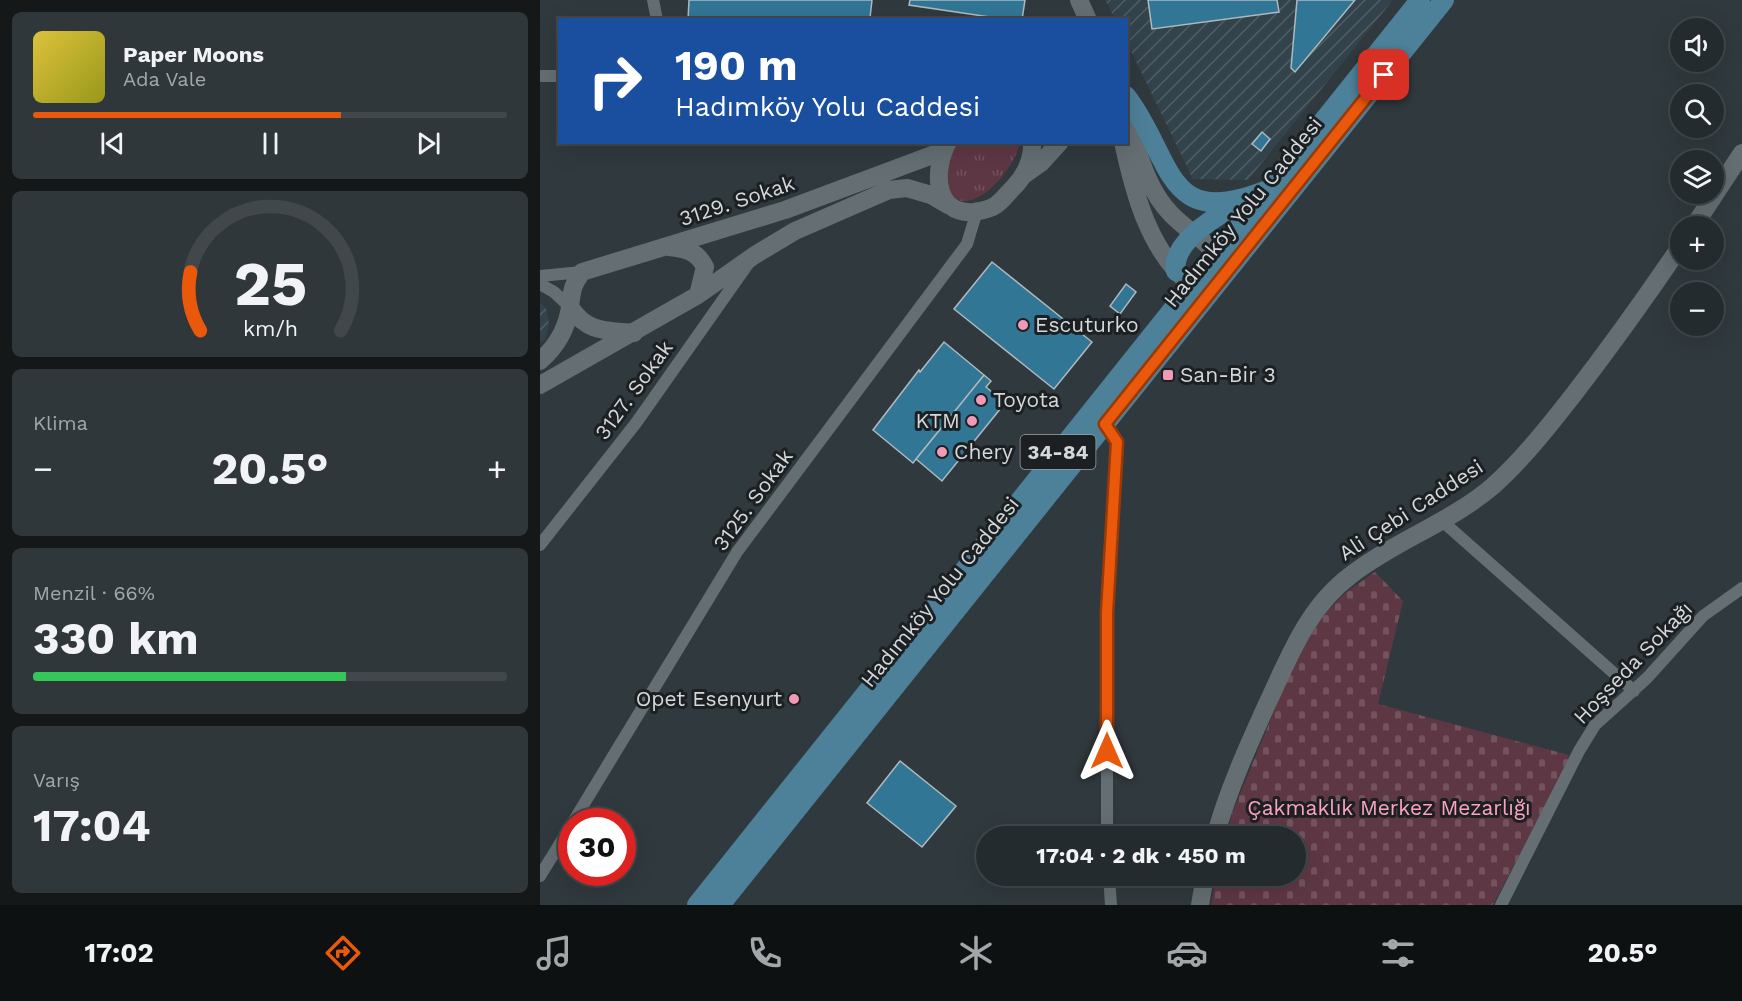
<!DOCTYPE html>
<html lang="tr">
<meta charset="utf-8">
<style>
body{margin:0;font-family:"Work Sans",sans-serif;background:#30373a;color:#f1f3f6;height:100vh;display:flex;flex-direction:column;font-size:22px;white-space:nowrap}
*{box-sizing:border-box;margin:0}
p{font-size:20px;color:#a3a7aa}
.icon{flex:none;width:33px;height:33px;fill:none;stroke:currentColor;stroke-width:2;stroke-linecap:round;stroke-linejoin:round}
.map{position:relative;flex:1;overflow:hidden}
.panel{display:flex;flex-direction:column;gap:12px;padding:12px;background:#141819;width:540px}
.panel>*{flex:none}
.guide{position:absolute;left:18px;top:18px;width:570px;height:126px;border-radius:0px;box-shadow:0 6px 24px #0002,0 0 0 2px #41474a;background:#1a4fa0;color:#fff;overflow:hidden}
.controls{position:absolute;left:1130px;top:18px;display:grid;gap:12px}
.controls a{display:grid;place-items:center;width:54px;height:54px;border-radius:50%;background:#242b2e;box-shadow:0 6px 24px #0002,0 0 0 2px #41474a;font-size:30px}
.speed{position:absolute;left:18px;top:808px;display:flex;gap:12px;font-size:30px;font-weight:700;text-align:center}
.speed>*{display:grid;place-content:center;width:78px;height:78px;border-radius:50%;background:#242b2e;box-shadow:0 6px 24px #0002,0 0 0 2px #41474a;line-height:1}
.speed .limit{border:9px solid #d22;background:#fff;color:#111}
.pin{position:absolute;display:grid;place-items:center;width:51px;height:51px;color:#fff;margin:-26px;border-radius:12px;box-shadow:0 3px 9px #0006}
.me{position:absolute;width:66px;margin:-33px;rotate:0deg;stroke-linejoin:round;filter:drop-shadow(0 0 4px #0008)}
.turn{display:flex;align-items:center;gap:21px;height:126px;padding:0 18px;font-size:27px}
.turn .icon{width:78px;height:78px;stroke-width:2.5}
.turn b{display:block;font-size:42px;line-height:51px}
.big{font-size:45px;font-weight:700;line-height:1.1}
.panel .widget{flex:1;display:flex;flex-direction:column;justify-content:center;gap:9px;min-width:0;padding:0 21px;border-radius:9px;background:#30373a}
.panel .dial{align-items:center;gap:0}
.dial svg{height:156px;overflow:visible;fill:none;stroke:#41474a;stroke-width:7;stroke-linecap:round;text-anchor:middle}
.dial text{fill:#f1f3f6;stroke:none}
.song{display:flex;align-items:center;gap:18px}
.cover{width:72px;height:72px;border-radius:9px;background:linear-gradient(135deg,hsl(50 70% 55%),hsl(60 70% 35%))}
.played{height:6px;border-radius:3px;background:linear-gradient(90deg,#ea580c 65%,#41474a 65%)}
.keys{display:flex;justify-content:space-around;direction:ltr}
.heat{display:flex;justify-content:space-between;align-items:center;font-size:33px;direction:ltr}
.charge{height:9px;border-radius:4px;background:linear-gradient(90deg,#34c759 66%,#41474a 0)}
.trip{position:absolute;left:436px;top:826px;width:330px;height:60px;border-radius:30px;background:#242b2e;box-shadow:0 6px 24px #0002,0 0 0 2px #41474a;font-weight:700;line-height:60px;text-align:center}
.tab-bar{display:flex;height:96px;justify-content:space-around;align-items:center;background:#0e1112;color:#a3a7aa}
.tab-bar .icon{width:42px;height:42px}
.tab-bar .on{color:#ea580c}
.tab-bar b{font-size:27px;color:#f1f3f6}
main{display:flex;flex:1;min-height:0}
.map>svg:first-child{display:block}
.industrial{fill:url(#industrial-furrows)}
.grass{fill:url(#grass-tufts)}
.cemetery{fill:url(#cemetery-stones)}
.building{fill:#317695;stroke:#afb9bf;stroke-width:1.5}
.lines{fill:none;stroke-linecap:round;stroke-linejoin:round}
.street{stroke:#646e73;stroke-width:12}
.secondary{stroke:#646e73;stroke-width:18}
.primary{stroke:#4d8199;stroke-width:20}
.route-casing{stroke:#983908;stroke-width:15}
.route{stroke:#ea580c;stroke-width:10}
.poi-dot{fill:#f09ab7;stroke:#1c2022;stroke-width:2}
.labels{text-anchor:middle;stroke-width:6;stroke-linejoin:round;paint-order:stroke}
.shield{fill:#1c2022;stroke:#9ca1a4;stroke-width:1.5}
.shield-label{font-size:20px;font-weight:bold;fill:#d3d8db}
.street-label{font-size:21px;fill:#d3d8db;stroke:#1c2022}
.poi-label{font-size:21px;fill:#d3d8db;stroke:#1c2022;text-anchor:start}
.park-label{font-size:21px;fill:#fda1c1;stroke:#1c2022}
</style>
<main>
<section class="panel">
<div class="widget">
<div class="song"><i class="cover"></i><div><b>Paper Moons</b><p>Ada Vale</p></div></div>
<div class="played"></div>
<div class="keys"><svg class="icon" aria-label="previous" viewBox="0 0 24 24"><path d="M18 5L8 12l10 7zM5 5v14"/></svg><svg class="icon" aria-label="pause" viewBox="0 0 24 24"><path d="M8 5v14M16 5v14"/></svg><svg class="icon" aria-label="next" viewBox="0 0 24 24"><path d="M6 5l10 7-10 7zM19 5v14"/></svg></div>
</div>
<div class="widget dial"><svg viewBox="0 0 100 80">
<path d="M14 69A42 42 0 1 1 86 69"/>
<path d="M14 69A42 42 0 0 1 9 39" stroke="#ea580c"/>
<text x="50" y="56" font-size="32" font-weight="700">25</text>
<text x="50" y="72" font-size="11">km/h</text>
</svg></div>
<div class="widget"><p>Klima</p>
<div class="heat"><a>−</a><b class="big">20.5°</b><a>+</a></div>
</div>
<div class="widget"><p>Menzil · 66%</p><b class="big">330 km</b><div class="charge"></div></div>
<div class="widget"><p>Varış</p><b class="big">17:04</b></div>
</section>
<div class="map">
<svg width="1202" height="905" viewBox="0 0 1202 905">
<defs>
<pattern id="industrial-furrows" width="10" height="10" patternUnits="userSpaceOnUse" patternTransform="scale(1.5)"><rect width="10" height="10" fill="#33434b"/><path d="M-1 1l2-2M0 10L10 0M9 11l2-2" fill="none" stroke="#505d64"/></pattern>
<pattern id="grass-tufts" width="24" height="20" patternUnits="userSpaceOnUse" patternTransform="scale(1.5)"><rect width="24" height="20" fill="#5e3744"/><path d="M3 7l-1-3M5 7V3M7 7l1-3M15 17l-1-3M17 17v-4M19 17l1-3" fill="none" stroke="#74535e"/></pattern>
<pattern id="cemetery-stones" width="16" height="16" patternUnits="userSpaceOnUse" patternTransform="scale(1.5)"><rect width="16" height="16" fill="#5e3744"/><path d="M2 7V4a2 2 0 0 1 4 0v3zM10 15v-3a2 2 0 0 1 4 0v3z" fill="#74535e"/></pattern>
</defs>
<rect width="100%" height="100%" fill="#30393e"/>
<path class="industrial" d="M 565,0 L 853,0 L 708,180 L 653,179 L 587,43 L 586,20 L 575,19 Z
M 0,302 L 6,309 L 9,324 L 5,339 L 0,343 Z"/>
<path class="grass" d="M 414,143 L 480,143 C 475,165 447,203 422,201 C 417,200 413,196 409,194 L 403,168 Z"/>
<path class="cemetery" d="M 835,572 L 863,601 L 838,704 L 1029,755 L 1027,766 L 953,905 L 671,905 L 676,876 L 756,876 L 756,837 L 686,837 L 693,811 L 754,663 L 781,618 L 805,593 Z"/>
<path class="building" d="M 149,0 L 332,0 L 330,18 L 350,20 L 148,20 Z
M 370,0 L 485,0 L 482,20 L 470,20 L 369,5 Z
M 608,0 L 737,0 L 739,12 L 612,29 Z
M 757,0 L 815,0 L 755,72 L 751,68 Z
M 722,132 L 730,139 L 721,151 L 712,144 Z
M 452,262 L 552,342 L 514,389 L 414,309 Z
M 586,284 L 596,292 L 580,314 L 570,306 Z
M 404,342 L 444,375 L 373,463 L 333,430 L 379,370 L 380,372 Z
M 444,375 L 451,381 L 446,387 L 465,403 L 402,481 L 376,459 Z
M 360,761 L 416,806 L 382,847 L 327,803 Z"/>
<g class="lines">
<path class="street" d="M 113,0 L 117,20
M 0,76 L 20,76
M 0,276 L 42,272
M 0,284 L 14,292 L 30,307
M 565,424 L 577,443 L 567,613 L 567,837
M 901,520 L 1094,691
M 0,545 L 96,423 L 208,264
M 33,822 L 197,552 L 427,244 L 437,211
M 0,876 L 32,824
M 569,876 L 571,905
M 961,905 L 1039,751 L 1055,725 L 1107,678 L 1163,616 L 1202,588"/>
<path class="secondary" d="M 539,0 L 548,20
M 586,113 C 598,148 604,186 631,214 C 645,229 663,238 676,254
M 408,142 C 393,169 393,215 434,212 C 440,211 451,209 456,205 C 462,201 467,194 473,188 C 484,177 493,160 492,142
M 583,142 C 594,193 609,251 651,285
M 484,175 L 501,163 L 520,142
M 1154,226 L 1202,153
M 129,247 C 146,249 157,251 165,267 L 158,295
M 30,307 C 48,333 64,330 94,333
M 0,361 C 16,347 27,328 30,307 C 32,290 32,286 42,272 L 245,210 L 403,151
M 0,385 L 158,295 L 215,255 L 255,231 L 349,190 L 367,188 L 391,195 L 408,205
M 675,837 C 688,790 708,746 728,702 C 750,655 768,607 811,575 C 855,541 911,522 953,486 C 983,459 1009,426 1034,394 C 1071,346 1106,297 1140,247
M 660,905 L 665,876"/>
<path class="primary" d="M 586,96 C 634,158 623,232 727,190
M 636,271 C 631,241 678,216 700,202
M 157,905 L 880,0
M 180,905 L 904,0"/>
</g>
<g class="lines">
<g class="route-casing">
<path id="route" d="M 567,751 L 567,613 L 577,442 L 565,424 L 844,75"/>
</g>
<use href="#route" class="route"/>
</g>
<g class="poi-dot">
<circle cx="483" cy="325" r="6"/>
<rect x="622" y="369" width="12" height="12" rx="3"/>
<circle cx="441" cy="400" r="6"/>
<circle cx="432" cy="421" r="6"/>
<circle cx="402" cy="452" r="6"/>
<circle cx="254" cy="699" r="6"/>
</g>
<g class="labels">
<rect class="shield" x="480.5" y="435" width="75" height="34" rx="4.5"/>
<g class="shield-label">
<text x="518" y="459">34-84</text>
</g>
<g class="street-label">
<text transform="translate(197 201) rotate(-18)" y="7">3129. Sokak</text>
<text transform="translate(703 212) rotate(-51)" y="7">Hadımköy Yolu Caddesi</text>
<text transform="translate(94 390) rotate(-54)" y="7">3127. Sokak</text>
<text transform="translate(213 500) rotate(-54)" y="7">3125. Sokak</text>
<text transform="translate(871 510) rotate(-33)" y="7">Ali Çebi Caddesi</text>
<text transform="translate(400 592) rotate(-51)" y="7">Hadımköy Yolu Caddesi</text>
<text transform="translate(1093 663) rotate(-46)" y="7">Hoşseda Sokağı</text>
</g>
<g class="poi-label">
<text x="495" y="332">Escuturko</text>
<text x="640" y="382">San-Bir 3</text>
<text x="453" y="407">Toyota</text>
<text x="420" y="428" text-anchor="end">KTM</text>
<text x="414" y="459">Chery</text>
<text x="242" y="706" text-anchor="end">Opet Esenyurt</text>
</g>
<g class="park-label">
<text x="849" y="815">Çakmaklık Merkez Mezarlığı</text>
</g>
</g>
</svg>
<div class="controls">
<a><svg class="icon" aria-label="sound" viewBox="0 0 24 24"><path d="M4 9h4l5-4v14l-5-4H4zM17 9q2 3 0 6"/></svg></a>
<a><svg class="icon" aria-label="search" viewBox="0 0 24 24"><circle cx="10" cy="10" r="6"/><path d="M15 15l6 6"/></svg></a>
<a><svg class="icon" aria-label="layers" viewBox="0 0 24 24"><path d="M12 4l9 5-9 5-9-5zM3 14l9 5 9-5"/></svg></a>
<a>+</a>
<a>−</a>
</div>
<div class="speed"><div class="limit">30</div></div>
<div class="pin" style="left:844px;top:75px;background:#d93025"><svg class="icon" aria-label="arrive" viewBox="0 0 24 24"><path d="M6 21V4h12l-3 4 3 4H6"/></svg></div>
<svg class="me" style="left:567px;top:751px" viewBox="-20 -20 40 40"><path d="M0-17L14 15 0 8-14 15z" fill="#ea580c" stroke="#fff" stroke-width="4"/></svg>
<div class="trip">17:04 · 2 dk · 450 m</div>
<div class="guide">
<div class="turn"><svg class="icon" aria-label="right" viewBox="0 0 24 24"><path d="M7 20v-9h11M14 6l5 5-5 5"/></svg><div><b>190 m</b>Hadımköy Yolu Caddesi</div></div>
</div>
</div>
</main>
<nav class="tab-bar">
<b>17:02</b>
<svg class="icon on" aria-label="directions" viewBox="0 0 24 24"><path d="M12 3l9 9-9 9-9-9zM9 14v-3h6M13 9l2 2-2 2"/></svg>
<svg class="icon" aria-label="music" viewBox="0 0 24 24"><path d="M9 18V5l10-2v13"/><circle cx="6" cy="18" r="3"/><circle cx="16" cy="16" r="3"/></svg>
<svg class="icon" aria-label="phone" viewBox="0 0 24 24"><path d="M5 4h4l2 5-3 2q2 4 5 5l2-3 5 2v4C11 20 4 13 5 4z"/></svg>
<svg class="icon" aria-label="climate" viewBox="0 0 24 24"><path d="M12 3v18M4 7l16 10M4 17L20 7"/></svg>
<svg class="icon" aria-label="car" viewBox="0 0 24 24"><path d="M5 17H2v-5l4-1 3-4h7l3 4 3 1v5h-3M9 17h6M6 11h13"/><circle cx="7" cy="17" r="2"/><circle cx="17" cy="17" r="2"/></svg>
<svg class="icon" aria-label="filters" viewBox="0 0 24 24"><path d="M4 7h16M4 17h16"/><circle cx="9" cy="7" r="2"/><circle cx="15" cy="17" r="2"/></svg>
<b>20.5°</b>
</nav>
